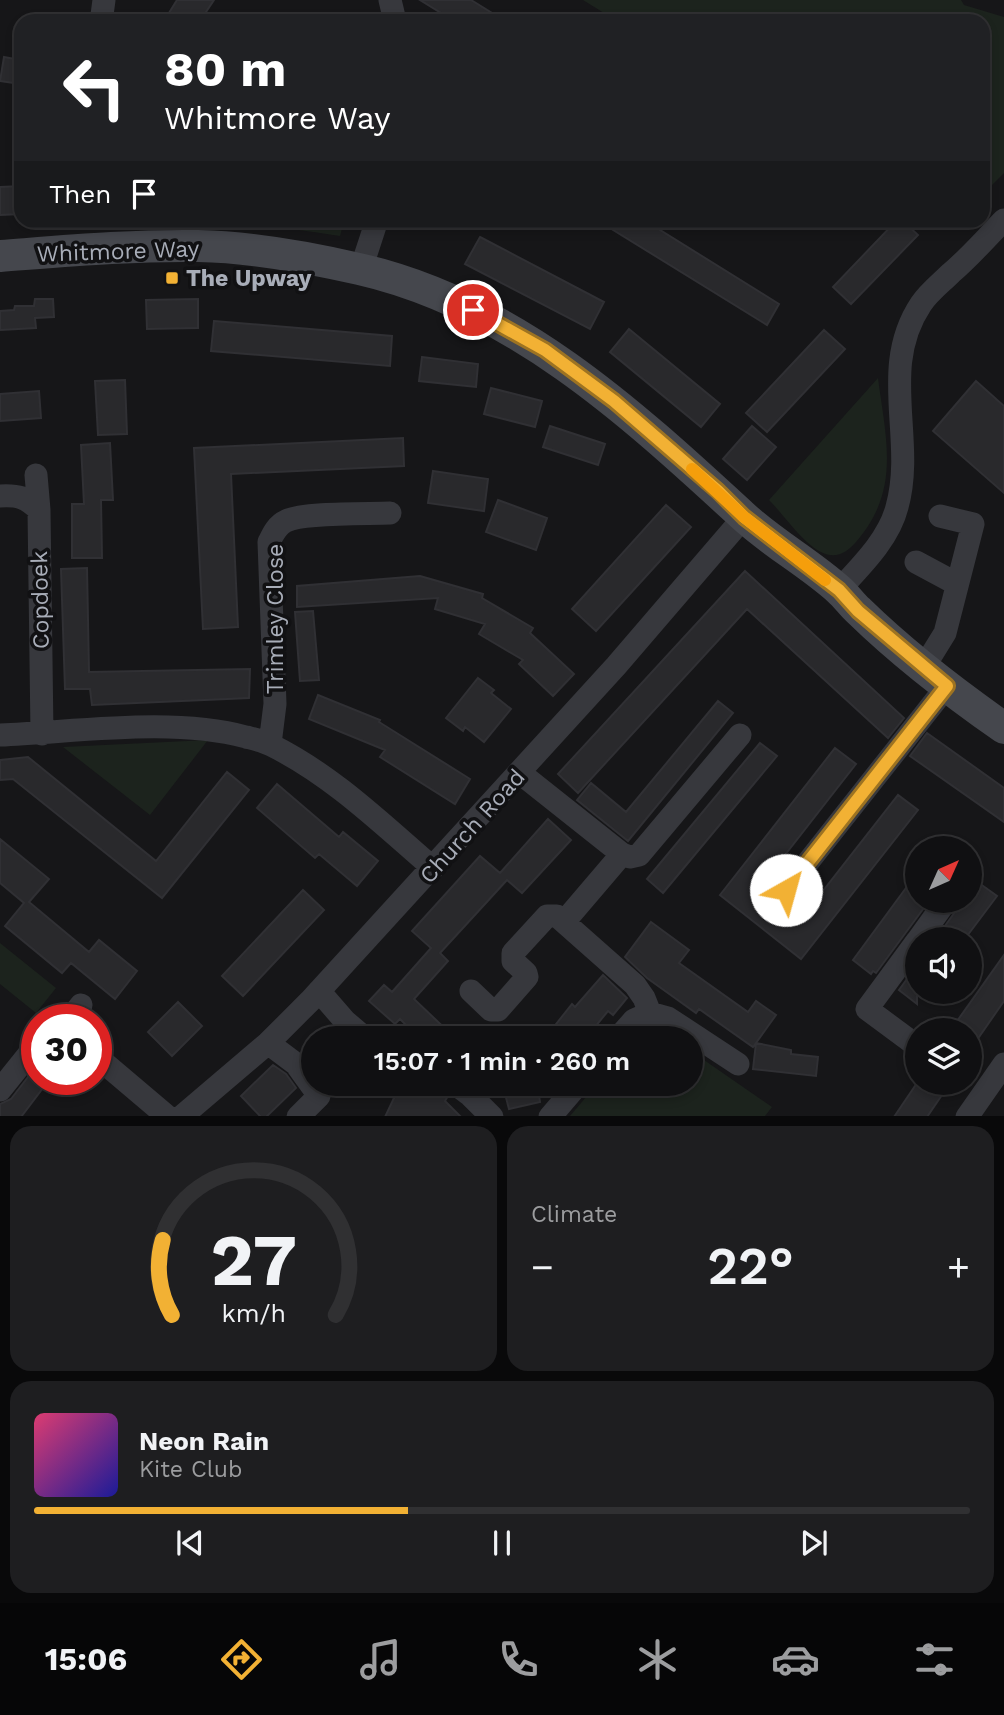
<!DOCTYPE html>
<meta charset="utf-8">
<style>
body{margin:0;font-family:"Work Sans",sans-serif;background:#1e1e20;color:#f1f3f6;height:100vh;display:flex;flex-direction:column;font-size:26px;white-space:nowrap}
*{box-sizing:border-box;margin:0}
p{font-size:23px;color:#9c9d9f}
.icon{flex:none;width:38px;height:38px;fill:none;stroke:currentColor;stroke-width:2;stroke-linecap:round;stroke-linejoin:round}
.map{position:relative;height:1116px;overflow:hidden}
.panel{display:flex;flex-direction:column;gap:10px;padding:10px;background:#09090a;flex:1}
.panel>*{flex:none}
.hud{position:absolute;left:14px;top:14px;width:976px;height:214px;border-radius:21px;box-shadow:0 4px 10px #0003,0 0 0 2px #303032;background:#202124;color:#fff;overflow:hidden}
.needle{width:46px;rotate:45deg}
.fabs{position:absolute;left:905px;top:836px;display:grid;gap:14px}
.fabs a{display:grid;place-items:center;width:77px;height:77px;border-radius:50%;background:#101012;box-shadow:0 4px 10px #0003,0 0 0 2px #303032;font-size:35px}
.speed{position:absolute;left:21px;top:1004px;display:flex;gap:14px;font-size:35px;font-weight:700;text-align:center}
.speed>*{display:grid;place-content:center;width:91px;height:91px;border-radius:50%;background:#101012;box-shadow:0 4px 10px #0003,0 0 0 2px #303032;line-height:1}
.speed .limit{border:10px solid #d22;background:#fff;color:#111}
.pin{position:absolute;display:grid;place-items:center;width:60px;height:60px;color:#fff;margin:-30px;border:4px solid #fff;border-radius:50%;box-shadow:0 2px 7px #0007}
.me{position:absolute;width:77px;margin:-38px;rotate:38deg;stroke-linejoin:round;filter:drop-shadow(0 0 5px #0008)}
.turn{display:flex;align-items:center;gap:24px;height:147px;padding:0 35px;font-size:32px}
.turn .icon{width:91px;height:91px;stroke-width:2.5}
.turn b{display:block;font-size:49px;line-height:60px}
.then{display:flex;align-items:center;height:66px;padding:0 35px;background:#0003;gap:14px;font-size:26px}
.big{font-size:52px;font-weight:600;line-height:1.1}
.panel .widget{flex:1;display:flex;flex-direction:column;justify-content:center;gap:10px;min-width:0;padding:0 24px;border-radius:21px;background:#1e1e20}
.panel .dial{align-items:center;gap:0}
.dial svg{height:182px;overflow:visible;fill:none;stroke:#303032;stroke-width:7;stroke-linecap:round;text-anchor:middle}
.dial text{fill:#f1f3f6;stroke:none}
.song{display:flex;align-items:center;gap:21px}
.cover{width:84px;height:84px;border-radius:10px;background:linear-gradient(135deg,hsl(340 70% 55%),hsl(240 70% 35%))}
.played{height:7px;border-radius:4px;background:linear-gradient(90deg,#f2b134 40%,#303032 40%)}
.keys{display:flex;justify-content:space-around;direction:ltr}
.heat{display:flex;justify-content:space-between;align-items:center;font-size:38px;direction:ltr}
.panel .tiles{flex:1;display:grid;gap:10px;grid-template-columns:1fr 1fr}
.widget:last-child{grid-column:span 2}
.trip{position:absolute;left:301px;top:1026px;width:402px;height:70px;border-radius:35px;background:#101012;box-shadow:0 4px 10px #0003,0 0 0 2px #303032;font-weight:600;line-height:70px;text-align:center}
.menu{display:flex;height:112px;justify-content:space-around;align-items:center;background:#060607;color:#9c9d9f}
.menu .icon{width:49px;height:49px}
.menu .on{color:#f2b134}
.menu b{font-size:32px;color:#f1f3f6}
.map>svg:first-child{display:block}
.green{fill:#1c231d}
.building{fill:#29292c;stroke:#303034;stroke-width:2}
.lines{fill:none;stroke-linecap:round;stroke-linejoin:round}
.street{stroke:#37383d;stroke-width:23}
.secondary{stroke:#45474d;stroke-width:32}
.route-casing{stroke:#9d7322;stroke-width:18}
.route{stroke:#f2b134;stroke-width:12}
.slow{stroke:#f59e0b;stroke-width:12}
.poi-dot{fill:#f2b134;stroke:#111113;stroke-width:2.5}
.labels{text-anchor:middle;stroke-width:7;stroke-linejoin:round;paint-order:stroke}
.street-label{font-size:23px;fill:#a8adb8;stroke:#111113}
.poi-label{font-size:23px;font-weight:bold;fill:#a8adb8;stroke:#111113;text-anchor:start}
</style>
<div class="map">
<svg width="1004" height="1117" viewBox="0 0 1004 1117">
<rect width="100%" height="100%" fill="#161618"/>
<path class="green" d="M 583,0 L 961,0 L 964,5 L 1004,17 L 1004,173 L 984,193 L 984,21 L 617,21 Z
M 163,221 L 163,220 L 344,221 L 340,236 C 280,227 219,218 159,227 Z
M 878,378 C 886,440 901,490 856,542 C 847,552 837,559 823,553 C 804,545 784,515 769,500 Z
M 208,740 L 150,815 L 63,747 Z
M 0,943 L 56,988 L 36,1013 L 0,984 Z
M 691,1051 L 772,1107 L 765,1116 L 570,1116 L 598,1083 L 691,1083 Z"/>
<path class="building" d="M 177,0 L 214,0 L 200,21 L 164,21 Z
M 420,0 L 471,0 L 505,21 L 454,21 Z
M 4,57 L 21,60 L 21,84 L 0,81 Z
M 21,186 L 21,214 L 0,215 L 0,187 Z
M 597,220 L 644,220 L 779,304 L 767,325 Z
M 897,220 L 902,220 L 918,235 L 851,304 L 833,287 Z
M 480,237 L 604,302 L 590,329 L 465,264 Z
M 35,299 L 53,299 L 54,317 L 35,318 L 36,328 L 0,330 L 0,311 L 14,310 L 15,306 L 34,306 Z
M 198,299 L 198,328 L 147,329 L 146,300 Z
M 214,321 L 392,336 L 390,366 L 211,351 Z
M 629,329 L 720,404 L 701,427 L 610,352 Z
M 824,330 L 845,349 L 767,432 L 746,413 Z
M 422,357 L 478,364 L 476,387 L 419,381 Z
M 125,380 L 127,434 L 98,435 L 95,381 Z
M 976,381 L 1004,406 L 1004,493 L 933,431 Z
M 491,388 L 542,401 L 535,427 L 484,414 Z
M 39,391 L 41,418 L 0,421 L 0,394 Z
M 550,426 L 605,444 L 598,465 L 543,447 Z
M 752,426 L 776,447 L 747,480 L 723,459 Z
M 403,438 L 404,466 L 231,474 L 238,627 L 203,629 L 194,448 Z
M 110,443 L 113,500 L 101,500 L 102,558 L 72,558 L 72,504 L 84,504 L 81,445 Z
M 433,471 L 488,479 L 484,511 L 428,503 Z
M 498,500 L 547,518 L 536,550 L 486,532 Z
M 666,505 L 691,527 L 596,631 L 572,609 Z
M 87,568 L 89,672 L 250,669 L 249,698 L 92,705 L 90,689 L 65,689 L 61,569 Z
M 745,571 L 904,718 L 888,738 L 747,609 L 578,793 L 558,774 Z
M 420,576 L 483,594 L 482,598 L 533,628 L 530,633 L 574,674 L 553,696 L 519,664 L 523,660 L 479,634 L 485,624 L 435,609 L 438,598 L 297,607 L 297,586 Z
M 313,611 L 319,680 L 300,681 L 295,612 Z
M 478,678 L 494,690 L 491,693 L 511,709 L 484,742 L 465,727 L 463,731 L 446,718 Z
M 318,695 L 380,720 L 379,722 L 470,779 L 455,804 L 380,757 L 385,750 L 309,719 Z
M 718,701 L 733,713 L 628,841 L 577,800 L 591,783 L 626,812 Z
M 927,733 L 1004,788 L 1004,822 L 910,756 Z
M 760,743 L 777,756 L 663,893 L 647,879 Z
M 835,748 L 856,764 L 756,892 L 797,924 L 898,795 L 918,810 L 801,959 L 720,895 Z
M 28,757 L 156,861 L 227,772 L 249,790 L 162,898 L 13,779 L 0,780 L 0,760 Z
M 277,784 L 339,837 L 343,832 L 378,861 L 357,886 L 319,854 L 315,858 L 257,808 Z
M 548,819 L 571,840 L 522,893 L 507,880 L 440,953 L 448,961 L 414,999 L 455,1038 L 419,1038 L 400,1019 L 395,1024 L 369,1001 L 384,985 L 392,992 L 431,948 L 412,931 L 480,856 L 500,873 Z
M 0,839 L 49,879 L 29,902 L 89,952 L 99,940 L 137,971 L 115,999 L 71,963 L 62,973 L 5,926 L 24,903 L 0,883 Z
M 917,873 L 917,901 L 929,901 L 876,973 L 873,971 L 871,974 L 853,960 Z
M 979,883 L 997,896 L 964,940 L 935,940 L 957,909 L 960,901 L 970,901 L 970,897 Z
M 303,890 L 324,910 L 243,996 L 222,976 Z
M 651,922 L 689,950 L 679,963 L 748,1012 L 756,1001 L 776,1015 L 756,1043 L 791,1050 L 791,1054 L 818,1057 L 816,1076 L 753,1069 L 756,1043 L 753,1047 L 699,1009 L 696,1013 L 647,978 L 625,957 Z
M 1004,955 L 1004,1001 L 970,1050 L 970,1031 L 950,1031 Z
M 917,965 L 917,1004 L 899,990 Z
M 603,975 L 627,998 L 613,1015 L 608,1011 L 586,1038 L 545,1038 L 572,1004 L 575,1007 Z
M 178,1002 L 202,1026 L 172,1056 L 148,1032 Z
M 273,1065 L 286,1074 L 296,1088 L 266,1117 L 261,1117 L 241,1096 Z
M 35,1068 L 37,1080 L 49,1080 L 21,1117 L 0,1117 L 0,1104 L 11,1099 Z
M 360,1083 L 423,1083 L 448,1096 L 445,1101 L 461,1117 L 385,1117 L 394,1098 Z
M 515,1083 L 549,1083 L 539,1095 L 540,1102 L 509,1109 L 503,1086 Z
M 917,1083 L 932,1083 L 944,1092 L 927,1117 L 894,1117 Z"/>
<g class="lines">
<path class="street" d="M 390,0 L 395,21
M 102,15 L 104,0
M 361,269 L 377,220
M 36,475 L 39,510
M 0,496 C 18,495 26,497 39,510 L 42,734
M 916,562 L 957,584
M 839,590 C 861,566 889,539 897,507 C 916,439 878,368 921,304 C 929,292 941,283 951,273 C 970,257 986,238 1004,220
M 924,667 L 945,633 L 973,524 L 940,516
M 0,735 C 76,732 173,717 246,737 C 254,739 264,741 271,745 C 332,775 382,824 433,868
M 270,744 L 275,704 L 269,542 C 273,534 277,525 286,521 C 303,512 368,514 390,513
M 520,773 L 622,854 L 630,857 L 639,855 L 740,735
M 786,890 L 947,686
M 564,922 L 622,854
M 918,940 L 946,901
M 917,941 L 867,1009 L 917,1046
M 319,991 L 345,1021 L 365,1038
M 471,991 L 491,1010 L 498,1010 L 527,977 L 526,973 L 513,961 L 513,953 L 547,916 L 557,916 L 635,985 L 644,998 L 650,1013 L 634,1020 L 618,1038
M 650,1013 L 668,1018 L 738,1064
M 69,1020 L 81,1005
M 268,1043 L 296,1064 L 319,1096 L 298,1117
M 96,1056 L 168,1117
M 454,1083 L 470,1095 L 492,1117
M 0,1090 L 37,1044
M 181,1117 L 268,1043 L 310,1001 L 616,666 L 744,517
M 550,1117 L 579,1083
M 967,1117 L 1004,1064"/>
<path class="secondary" d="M 0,256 C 66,251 132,245 198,246 C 252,247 307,257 359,269 C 513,304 630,412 742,515 C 772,543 809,563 839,590 C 846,596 852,605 859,611 C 903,654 954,693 1004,728"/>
</g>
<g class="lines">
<g class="route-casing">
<path id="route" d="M 473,310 L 545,350 L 614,401 L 718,491 L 744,517 L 839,590 L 858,611 L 947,686 L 786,890"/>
</g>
<use href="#route" class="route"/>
<path class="slow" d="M 692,469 L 744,517 L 825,580"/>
</g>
<rect class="poi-dot" x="165" y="271" width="14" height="14" rx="3.5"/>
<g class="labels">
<g class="street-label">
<text transform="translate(118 251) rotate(-2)" y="8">Whitmore Way</text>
<text transform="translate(40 600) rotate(-91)" y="8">Copdoek</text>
<text transform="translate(275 619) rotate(-90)" y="8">Trimley Close</text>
<text transform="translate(472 826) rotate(-48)" y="8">Church Road</text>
</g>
<g class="poi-label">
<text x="186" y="286">The Upway</text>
</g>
</g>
</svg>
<div class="fabs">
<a><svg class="needle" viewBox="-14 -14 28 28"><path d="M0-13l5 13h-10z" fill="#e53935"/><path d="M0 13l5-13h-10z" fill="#9c9d9f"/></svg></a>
<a><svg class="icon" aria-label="sound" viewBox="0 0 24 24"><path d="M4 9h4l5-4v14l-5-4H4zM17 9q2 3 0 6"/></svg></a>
<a><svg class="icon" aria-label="layers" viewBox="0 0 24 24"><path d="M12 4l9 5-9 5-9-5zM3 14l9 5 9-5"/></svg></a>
</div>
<div class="speed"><div class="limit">30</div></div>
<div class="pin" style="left:473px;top:310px;background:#d93025"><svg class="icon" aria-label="arrive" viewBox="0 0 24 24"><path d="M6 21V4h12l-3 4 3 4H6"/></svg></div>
<svg class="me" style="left:786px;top:890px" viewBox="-20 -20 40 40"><circle r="19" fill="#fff"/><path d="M0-13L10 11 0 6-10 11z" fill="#f2b134"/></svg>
<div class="trip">15:07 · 1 min · 260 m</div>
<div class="hud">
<div class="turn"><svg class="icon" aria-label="left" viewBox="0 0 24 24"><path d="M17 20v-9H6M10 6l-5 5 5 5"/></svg><div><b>80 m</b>Whitmore Way</div></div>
<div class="then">Then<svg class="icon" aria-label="arrive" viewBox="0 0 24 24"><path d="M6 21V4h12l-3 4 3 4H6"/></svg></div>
</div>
</div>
<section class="panel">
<div class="tiles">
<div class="widget dial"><svg viewBox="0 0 100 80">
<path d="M14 69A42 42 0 1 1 86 69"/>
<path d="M14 69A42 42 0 0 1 10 36" stroke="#f2b134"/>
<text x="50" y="56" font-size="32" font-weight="700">27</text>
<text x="50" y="72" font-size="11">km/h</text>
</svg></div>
<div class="widget"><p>Climate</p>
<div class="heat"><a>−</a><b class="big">22°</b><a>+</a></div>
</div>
<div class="widget">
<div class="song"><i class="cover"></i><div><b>Neon Rain</b><p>Kite Club</p></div></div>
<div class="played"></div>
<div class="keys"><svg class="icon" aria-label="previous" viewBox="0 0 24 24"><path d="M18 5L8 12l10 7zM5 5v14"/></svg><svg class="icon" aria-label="pause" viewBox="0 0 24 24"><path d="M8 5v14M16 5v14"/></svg><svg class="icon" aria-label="next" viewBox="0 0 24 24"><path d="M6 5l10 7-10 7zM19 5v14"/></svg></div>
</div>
</div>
</section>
<nav class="menu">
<b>15:06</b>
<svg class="icon on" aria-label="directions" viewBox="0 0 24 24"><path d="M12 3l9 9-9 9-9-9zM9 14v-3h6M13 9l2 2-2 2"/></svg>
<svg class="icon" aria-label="music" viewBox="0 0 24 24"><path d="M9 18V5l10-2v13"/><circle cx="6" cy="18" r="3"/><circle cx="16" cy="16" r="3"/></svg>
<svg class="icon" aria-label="phone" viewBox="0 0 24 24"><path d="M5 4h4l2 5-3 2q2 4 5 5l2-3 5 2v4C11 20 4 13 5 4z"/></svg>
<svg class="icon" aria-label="climate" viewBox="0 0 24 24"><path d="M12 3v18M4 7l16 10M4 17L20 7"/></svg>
<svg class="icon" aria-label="car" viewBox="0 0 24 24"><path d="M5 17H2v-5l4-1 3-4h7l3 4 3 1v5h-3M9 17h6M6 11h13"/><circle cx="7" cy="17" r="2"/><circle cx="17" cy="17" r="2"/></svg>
<svg class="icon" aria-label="filters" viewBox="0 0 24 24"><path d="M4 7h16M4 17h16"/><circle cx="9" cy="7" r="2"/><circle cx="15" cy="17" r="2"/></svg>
</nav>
